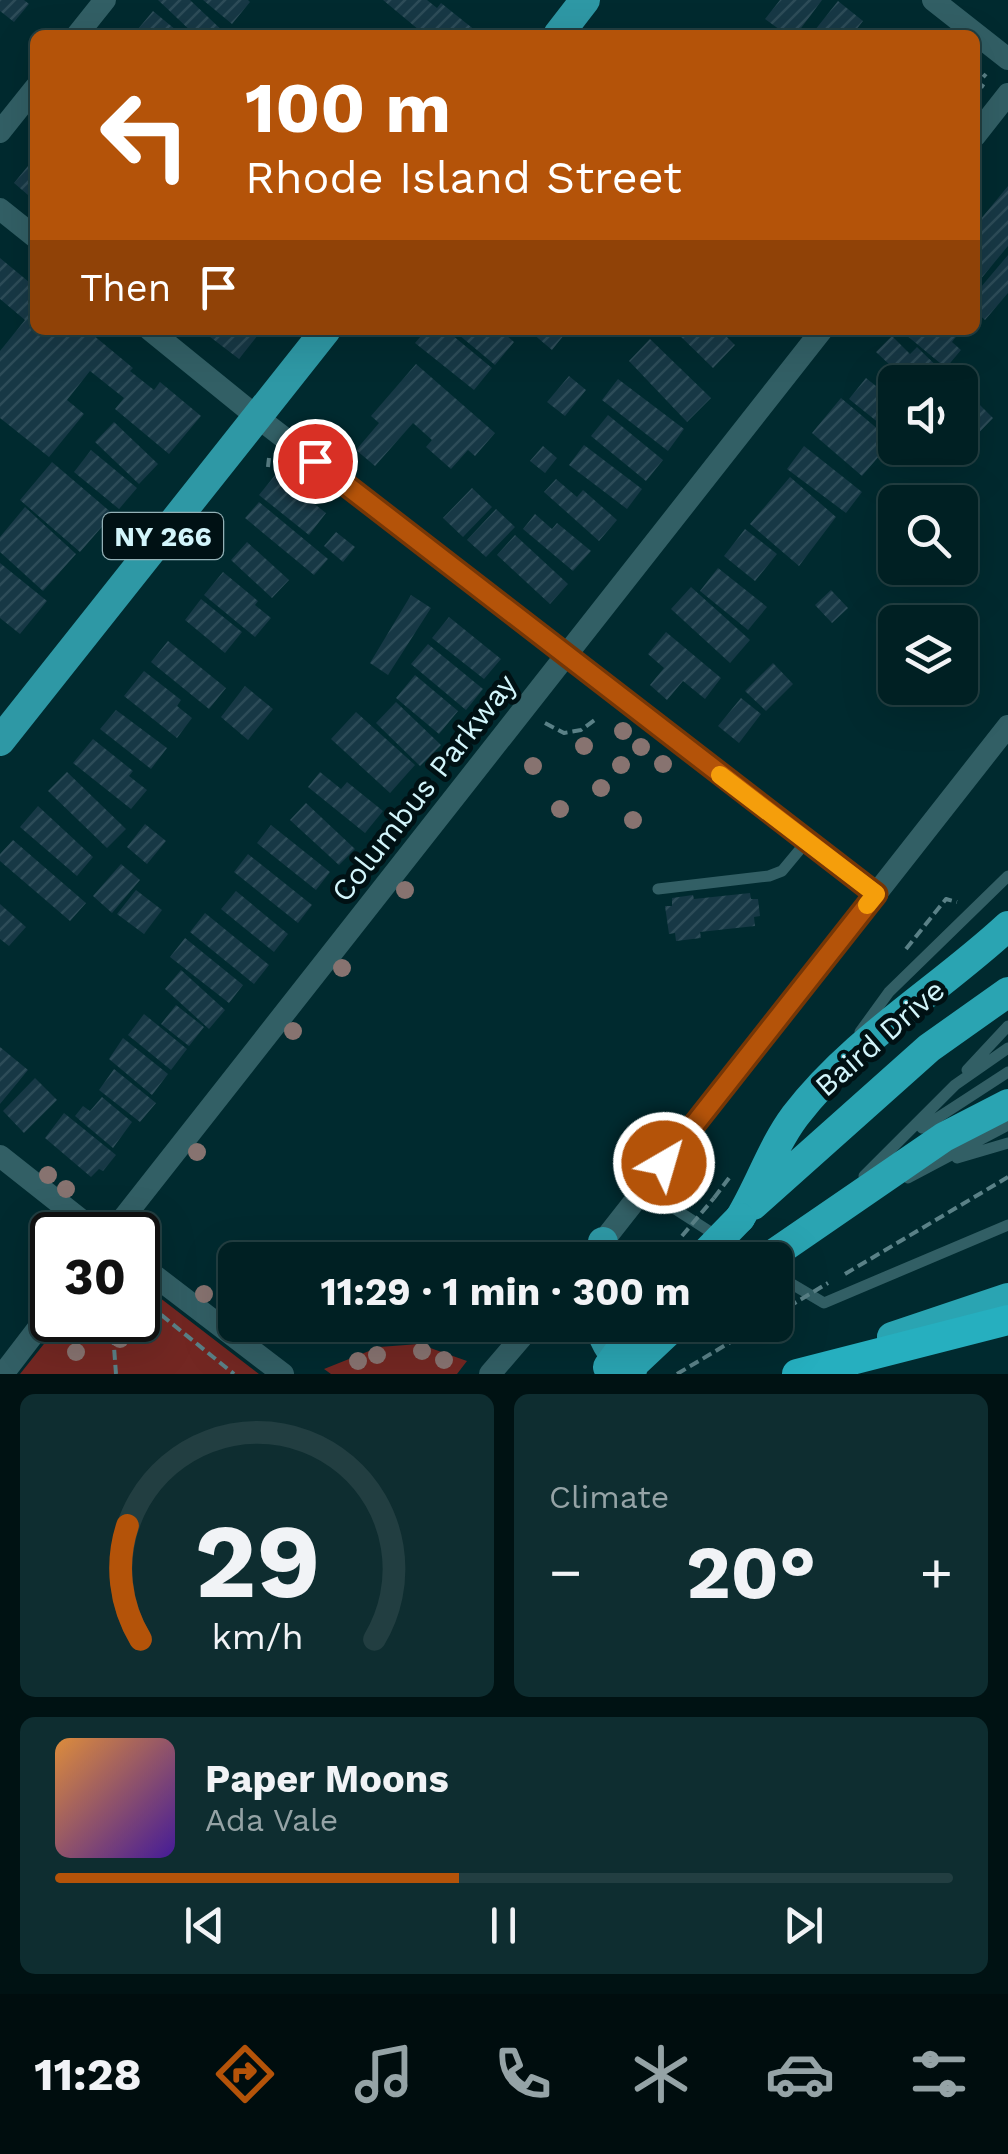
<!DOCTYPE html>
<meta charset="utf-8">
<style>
body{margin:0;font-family:"Work Sans",sans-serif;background:#0e2d30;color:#f1f3f6;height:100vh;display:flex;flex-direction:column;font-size:38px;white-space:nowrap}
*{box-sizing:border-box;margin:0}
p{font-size:32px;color:#95a3a6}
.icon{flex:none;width:55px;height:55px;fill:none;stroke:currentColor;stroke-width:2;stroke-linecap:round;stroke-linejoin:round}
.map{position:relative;height:1374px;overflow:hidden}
.details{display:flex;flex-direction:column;gap:20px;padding:20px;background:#001213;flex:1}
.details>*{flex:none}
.banner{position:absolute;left:30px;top:30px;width:950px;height:305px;border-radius:15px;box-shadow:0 10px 40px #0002,0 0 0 2px #223e41;background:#b45309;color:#fff;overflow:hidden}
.controls{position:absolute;left:878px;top:365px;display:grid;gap:20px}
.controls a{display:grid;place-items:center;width:100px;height:100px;border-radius:15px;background:#002023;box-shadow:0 10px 40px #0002,0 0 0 2px #223e41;font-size:50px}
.speed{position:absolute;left:30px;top:1212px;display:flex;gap:20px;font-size:50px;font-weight:700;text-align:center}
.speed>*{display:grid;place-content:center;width:130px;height:130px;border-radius:50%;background:#002023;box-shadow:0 10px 40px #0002,0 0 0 2px #223e41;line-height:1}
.speed .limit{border:5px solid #111;border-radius:15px;background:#fff;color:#111}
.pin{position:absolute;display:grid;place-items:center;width:85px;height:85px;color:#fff;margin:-42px;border:5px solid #fff;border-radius:50%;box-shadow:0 2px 10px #0007}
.me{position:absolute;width:110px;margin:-55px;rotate:38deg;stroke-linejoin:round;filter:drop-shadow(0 0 8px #0008)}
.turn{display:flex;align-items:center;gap:35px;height:210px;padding:0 50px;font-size:45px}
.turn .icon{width:130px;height:130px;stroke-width:2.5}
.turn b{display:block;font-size:70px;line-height:85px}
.then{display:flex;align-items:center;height:95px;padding:0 50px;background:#0003;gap:20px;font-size:38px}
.big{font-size:75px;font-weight:700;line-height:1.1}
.details .card{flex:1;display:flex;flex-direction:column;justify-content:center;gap:15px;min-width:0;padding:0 35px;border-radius:15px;background:#0e2d30}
.details .dial{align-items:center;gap:0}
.dial svg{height:260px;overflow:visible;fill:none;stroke:#223e41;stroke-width:7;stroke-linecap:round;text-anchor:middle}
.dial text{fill:#f1f3f6;stroke:none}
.song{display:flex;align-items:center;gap:30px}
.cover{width:120px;height:120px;border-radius:15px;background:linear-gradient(135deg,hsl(30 70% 55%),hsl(260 70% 35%))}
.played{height:10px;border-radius:5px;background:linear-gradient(90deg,#b45309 45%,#223e41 45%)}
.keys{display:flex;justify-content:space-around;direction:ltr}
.heat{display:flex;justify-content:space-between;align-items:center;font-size:55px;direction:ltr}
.details .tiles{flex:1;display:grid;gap:20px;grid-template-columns:1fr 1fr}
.card:last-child{grid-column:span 2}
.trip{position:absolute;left:218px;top:1242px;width:575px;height:100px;border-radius:15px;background:#002023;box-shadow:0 10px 40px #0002,0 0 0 2px #223e41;font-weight:700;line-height:100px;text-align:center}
.menu{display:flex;height:160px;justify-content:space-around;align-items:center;background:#000d0e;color:#95a3a6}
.menu .icon{width:70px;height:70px}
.menu .current{color:#b45309}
.menu b{font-size:45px;color:#f1f3f6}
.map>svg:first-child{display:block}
.green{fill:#732722}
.building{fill:url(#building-hatch)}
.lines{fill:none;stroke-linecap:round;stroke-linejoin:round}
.path{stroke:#5a8187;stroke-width:4;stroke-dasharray:10 5;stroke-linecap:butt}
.service{stroke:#325f65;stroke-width:11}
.minor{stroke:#325f65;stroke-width:22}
.primary{stroke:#2e98a5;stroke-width:30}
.trunk{stroke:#2aa4b2;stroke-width:30}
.motorway{stroke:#26afbf;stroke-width:30}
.path-bridge{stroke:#5a8187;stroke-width:4;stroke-dasharray:10 5;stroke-linecap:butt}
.trunk-bridge{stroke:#2aa4b2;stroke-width:30}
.tree{fill:#877370}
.route-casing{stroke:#753606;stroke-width:25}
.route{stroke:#b45309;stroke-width:18}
.slow{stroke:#f59e0b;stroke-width:18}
.labels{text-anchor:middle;stroke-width:10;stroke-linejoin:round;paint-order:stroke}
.shield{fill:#001114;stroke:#93b1b6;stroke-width:2.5}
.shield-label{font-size:28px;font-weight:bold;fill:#d2f5fb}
.street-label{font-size:30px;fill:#d2f5fb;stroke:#001114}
</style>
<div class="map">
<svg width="1008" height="1374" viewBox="0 0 1008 1374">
<defs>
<pattern id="building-hatch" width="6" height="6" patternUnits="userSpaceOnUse" patternTransform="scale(2.5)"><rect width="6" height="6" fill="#173845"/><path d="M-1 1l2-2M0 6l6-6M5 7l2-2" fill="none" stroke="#2d4c58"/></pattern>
</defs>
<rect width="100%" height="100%" fill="#002a2f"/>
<path class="green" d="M 138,1281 L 259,1374 L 20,1374 L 63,1320 L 138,1320 Z
M 419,1344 L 467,1361 L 457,1374 L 331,1374 L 324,1369 L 379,1347 Z"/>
<path class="building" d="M 0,0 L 24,0 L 29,4 L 14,22 L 0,11 Z
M 158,0 L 190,0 L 227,35 L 195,35 Z
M 203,0 L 248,0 L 250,2 L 232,24 Z
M 383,0 L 427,0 L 437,8 L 441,3 L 481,35 L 425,35 Z
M 780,0 L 822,0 L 796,35 L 787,35 L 765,19 Z
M 838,1 L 863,21 L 852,35 L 811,35 Z
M 153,11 L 182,35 L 133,35 Z
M 28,166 L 35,172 L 35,201 L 14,183 Z
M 1008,186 L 1008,246 L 975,286 L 975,226 Z
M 1008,255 L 1008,293 L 985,320 L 975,311 L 975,294 Z
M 0,258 L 35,287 L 35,330 L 87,330 L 133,368 L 130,371 L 154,390 L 160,382 L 201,416 L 169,454 L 115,409 L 124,398 L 90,371 L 67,400 L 84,414 L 49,457 L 0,418 L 0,351 L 25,320 L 0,299 Z
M 201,330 L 262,330 L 239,359 Z
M 426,330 L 446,330 L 492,368 L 474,390 L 415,343 Z
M 453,330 L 500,330 L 514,342 L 495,365 Z
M 534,330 L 568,330 L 552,350 L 532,333 Z
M 674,330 L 720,330 L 735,345 L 713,368 Z
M 900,330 L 955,330 L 959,333 L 952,342 L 961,350 L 946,368 Z
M 892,336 L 910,354 L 917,347 L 950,379 L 946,382 L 908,382 L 876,352 Z
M 650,339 L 711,398 L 687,422 L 629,361 Z
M 416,364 L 495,433 L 475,456 L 468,450 L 451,469 L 426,447 L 432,440 L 413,423 L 375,466 L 356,450 L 379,423 L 371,416 Z
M 569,376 L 586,390 L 565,416 L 547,402 Z
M 866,378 L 881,390 L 884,385 L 895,394 L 895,436 L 849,399 Z
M 618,379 L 684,429 L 668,451 L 602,400 Z
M 841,398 L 892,441 L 862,476 L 812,433 Z
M 978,403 L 993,418 L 966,446 L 960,440 L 960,422 Z
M 608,415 L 663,460 L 646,481 L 591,436 Z
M 114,422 L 158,464 L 139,484 L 95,442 Z
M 584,445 L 642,489 L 627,509 L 569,465 Z
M 543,446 L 557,458 L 545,473 L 530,461 Z
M 804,446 L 862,492 L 846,513 L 787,469 Z
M 91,450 L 137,488 L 119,509 L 74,472 Z
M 52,462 L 113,514 L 80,552 L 20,500 Z
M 276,474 L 326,513 L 309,535 L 259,495 Z
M 790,477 L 836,517 L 799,566 L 750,524 Z
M 556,479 L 577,497 L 583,490 L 617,520 L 599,541 L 544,492 Z
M 472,488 L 492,507 L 463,537 L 443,518 Z
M 259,502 L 328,559 L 314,575 L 245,518 Z
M 25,507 L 76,554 L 43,591 L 0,552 L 0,537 Z
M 496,509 L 515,527 L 486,557 L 467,540 Z
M 535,514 L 552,529 L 557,523 L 591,551 L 573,571 L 523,529 Z
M 745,529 L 777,554 L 755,581 L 724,556 Z
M 336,532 L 355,547 L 343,562 L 324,546 Z
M 515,535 L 568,584 L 550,604 L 497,555 Z
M 247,542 L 289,580 L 272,598 L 231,560 Z
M 0,563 L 47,601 L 20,634 L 0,618 Z
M 718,568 L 767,607 L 748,630 L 700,591 Z
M 223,572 L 258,601 L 255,605 L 271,618 L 255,637 L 204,595 Z
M 691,587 L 750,640 L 730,663 L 671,609 Z
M 831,590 L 848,608 L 832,623 L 815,605 Z
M 411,595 L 431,608 L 388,675 L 370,663 Z
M 201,599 L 242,632 L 225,653 L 185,620 Z
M 449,617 L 501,659 L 484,679 L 432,638 Z
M 666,632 L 721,678 L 705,699 L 683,681 L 667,700 L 650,685 L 664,668 L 648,654 Z
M 168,641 L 226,688 L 209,709 L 151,662 Z
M 428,644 L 483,689 L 466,710 L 411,664 Z
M 773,663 L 793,684 L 766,711 L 745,691 Z
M 144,671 L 181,700 L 177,706 L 192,718 L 177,738 L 124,696 Z
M 415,675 L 458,711 L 439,734 L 396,698 Z
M 245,686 L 273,709 L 248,740 L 221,717 Z
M 741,698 L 761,714 L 739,743 L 718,726 Z
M 396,702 L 441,745 L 420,766 L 376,723 Z
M 116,710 L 167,748 L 151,769 L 100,729 Z
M 356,712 L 415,765 L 390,793 L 331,739 Z
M 93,739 L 133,771 L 129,776 L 147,790 L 131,809 L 73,763 Z
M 67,772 L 126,829 L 107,848 L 48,791 Z
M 320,772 L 341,789 L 347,782 L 383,811 L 365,833 L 308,787 Z
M 306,803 L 355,849 L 339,865 L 290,820 Z
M 38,806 L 93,857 L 77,876 L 20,827 Z
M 145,824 L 166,841 L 147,864 L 127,847 Z
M 271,825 L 330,872 L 316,890 L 257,843 Z
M 13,840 L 86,903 L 70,921 L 0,861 L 0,854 Z
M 248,854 L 312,905 L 298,923 L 234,872 Z
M 121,864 L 140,880 L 112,913 L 93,896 Z
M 136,890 L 162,910 L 144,934 L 117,914 Z
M 236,891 L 288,934 L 274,952 L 221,909 Z
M 750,893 L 751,899 L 758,899 L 760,916 L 754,917 L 755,926 L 700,932 L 701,938 L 676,941 L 675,933 L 669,934 L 665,906 L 672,906 L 672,898 L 693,895 L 694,899 Z
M 0,904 L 26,927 L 9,946 L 0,939 Z
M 205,913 L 269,965 L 254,984 L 190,932 Z
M 185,938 L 243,985 L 229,1003 L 170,957 Z
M 181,970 L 225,1010 L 209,1029 L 165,989 Z
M 176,1005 L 204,1027 L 189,1046 L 161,1024 Z
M 144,1014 L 187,1049 L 171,1070 L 128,1035 Z
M 123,1038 L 168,1074 L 152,1095 L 109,1059 Z
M 0,1047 L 28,1070 L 0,1104 Z
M 114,1069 L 156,1103 L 140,1122 L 99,1090 Z
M 35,1078 L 57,1100 L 24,1133 L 3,1111 Z
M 102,1097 L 132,1122 L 113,1148 L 75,1116 L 83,1106 L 90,1111 Z
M 64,1113 L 116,1155 L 103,1171 L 99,1169 L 91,1177 L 45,1138 Z"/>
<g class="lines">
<path class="path" d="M 984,87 L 978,83 L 986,74
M 268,467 L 269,458
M 545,723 L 564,733 L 581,730 L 596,719
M 906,949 L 946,899 L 957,902
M 714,1198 L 729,1178
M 845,1274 L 1008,1177
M 138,1296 L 234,1374
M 112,1320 L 116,1374
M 677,1374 L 759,1325"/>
<path class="service" d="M 658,889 L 769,876 L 782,871 L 807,841
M 860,1032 L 889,992 L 1008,876
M 967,1070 L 1008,1026
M 922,1128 L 1008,1072
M 957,1158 L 1008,1143
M 864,1176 L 955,1085 L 1008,1048
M 908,1178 L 1008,1125
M 644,1189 L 754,1260
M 775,1274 L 824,1303 L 1008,1225"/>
<path class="minor" d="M 933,0 L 1008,59
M 77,35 L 105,0
M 0,132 L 35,88
M 975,136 L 1008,94
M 0,209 L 35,237
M 150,330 L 257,417 L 876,894
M 0,1156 L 100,1235
M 110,1235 L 822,330
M 593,1254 L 1008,726
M 138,1263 L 283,1374
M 3,1374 L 52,1310
M 490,1374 L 532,1325"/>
<path class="primary" d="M 558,35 L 585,0
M 0,741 L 326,330
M 600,1260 L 603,1242
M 600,1325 C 604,1344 616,1360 632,1370"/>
<path class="trunk" d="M 753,1205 L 929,1048 L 1008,992
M 740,1218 C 760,1185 772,1147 795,1116 C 853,1040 939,990 1008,926
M 765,1260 L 944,1137 L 1008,1104
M 892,1337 L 1008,1298"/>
<path class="motorway" d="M 797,1374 L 1008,1320"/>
<path class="path-bridge" d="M 682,1236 L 714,1198
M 662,1260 L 676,1244
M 775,1315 L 828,1283"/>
<path class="trunk-bridge" d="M 699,1260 L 740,1218
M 608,1367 L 638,1325
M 623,1374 L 675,1325"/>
</g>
<g class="tree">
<circle cx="623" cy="731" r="9"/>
<circle cx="584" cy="746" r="9"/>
<circle cx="641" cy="747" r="9"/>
<circle cx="663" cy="764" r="9"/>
<circle cx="621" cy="765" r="9"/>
<circle cx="533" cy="766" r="9"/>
<circle cx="601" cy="788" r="9"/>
<circle cx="560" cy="809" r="9"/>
<circle cx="633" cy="820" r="9"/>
<circle cx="405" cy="890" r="9"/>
<circle cx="342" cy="968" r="9"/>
<circle cx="293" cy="1031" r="9"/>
<circle cx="197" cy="1152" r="9"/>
<circle cx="48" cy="1175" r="9"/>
<circle cx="66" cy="1189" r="9"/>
<circle cx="204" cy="1294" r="9"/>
<circle cx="120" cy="1339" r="9"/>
<circle cx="422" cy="1351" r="9"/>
<circle cx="76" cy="1352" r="9"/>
<circle cx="377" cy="1355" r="9"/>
<circle cx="444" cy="1360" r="9"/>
<circle cx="358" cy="1361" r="9"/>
</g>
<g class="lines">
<g class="route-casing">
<path id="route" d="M 315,461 L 876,894 L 664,1163"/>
</g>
<use href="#route" class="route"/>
<path class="slow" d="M 720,775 L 876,894 L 867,905"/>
</g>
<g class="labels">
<rect class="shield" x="103" y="513" width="120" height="46" rx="8"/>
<g class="shield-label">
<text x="163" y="546">NY 266</text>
</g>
<g class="street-label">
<text transform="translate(424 788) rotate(-52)" y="10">Columbus Parkway</text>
<text transform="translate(880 1038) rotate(-41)" y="10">Baird Drive</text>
</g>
</g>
</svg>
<div class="controls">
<a><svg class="icon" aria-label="sound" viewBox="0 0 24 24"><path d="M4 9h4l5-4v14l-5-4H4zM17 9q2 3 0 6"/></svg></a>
<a><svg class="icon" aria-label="search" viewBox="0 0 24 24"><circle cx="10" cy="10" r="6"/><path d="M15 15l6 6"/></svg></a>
<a><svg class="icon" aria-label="layers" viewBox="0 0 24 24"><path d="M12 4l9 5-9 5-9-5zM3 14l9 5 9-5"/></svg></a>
</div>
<div class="speed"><div class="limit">30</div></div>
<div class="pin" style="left:315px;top:461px;background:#d93025"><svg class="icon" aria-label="arrive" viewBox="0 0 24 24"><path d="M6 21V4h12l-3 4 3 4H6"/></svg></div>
<svg class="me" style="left:664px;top:1163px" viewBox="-20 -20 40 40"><circle r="17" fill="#b45309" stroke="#fff" stroke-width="3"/><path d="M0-11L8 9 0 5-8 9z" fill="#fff"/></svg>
<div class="trip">11:29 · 1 min · 300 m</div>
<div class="banner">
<div class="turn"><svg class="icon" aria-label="left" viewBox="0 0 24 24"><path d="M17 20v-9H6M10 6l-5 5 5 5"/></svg><div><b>100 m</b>Rhode Island Street</div></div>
<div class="then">Then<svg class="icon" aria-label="arrive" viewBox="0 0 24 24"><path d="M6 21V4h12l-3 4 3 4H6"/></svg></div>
</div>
</div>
<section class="details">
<div class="tiles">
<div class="card dial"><svg viewBox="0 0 100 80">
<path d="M14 69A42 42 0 1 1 86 69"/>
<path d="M14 69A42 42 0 0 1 10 34" stroke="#b45309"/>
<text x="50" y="56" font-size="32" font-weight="700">29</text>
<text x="50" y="72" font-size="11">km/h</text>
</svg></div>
<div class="card"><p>Climate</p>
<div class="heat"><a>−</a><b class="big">20°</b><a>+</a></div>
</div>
<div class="card">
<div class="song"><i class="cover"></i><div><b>Paper Moons</b><p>Ada Vale</p></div></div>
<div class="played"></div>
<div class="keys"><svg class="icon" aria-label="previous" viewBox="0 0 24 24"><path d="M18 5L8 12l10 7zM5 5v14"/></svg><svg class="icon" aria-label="pause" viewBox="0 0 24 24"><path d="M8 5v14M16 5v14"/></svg><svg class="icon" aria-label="next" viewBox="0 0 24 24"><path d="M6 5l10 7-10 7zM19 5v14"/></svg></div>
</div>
</div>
</section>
<nav class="menu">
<b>11:28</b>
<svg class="icon current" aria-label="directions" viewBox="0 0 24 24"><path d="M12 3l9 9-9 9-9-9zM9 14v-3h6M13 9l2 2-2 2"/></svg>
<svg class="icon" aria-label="music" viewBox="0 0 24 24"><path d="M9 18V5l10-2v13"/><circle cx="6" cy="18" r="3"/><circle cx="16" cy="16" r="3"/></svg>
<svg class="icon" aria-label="phone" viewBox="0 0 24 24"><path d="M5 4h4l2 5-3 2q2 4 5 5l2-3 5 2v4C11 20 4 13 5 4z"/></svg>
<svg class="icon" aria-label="climate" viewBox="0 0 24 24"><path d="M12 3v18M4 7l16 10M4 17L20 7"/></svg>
<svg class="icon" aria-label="car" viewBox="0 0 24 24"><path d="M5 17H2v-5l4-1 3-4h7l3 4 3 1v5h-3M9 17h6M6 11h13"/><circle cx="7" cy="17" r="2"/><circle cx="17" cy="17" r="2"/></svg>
<svg class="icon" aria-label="filters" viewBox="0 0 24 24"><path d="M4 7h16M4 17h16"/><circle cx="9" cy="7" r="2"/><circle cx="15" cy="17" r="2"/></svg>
</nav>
